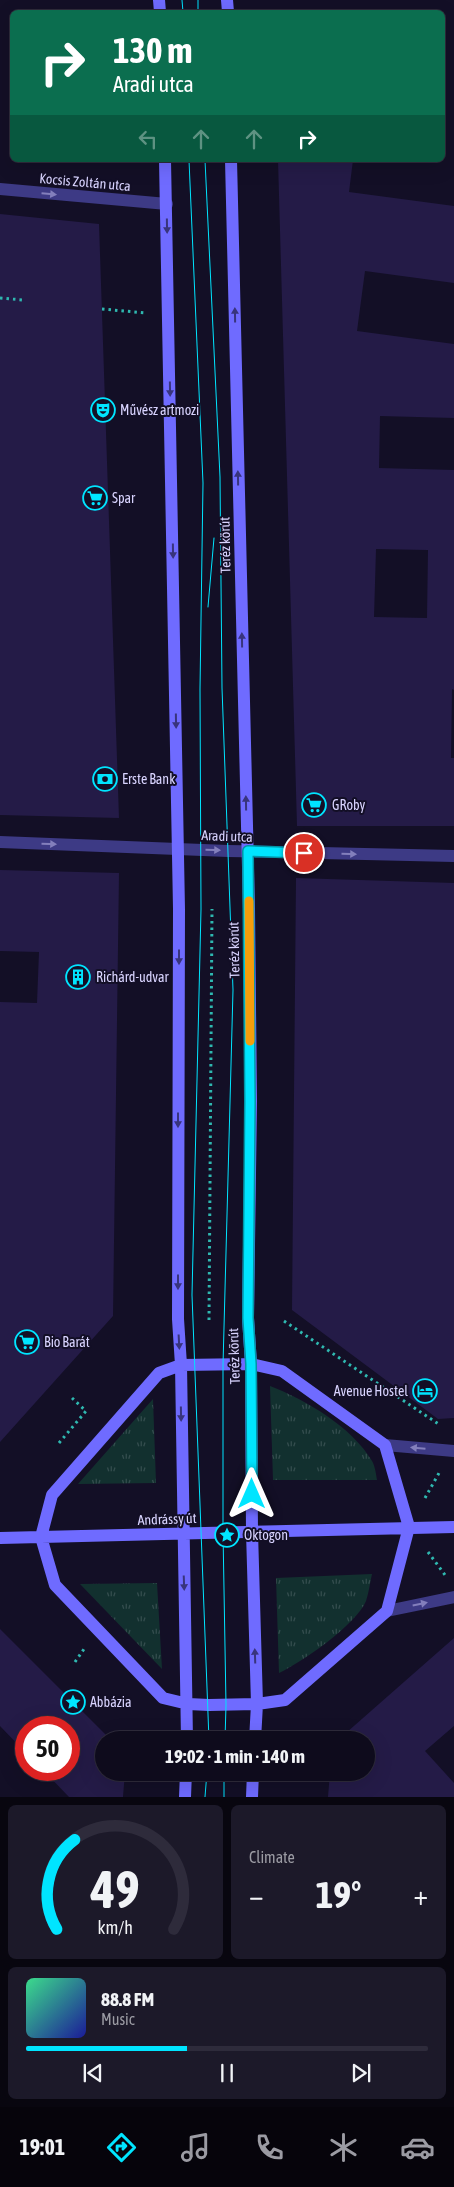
<!DOCTYPE html>
<meta charset="utf-8">
<style>
body{margin:0;font-family:"Asap Condensed",sans-serif;background:#1c1929;color:#f1f3f6;height:100vh;display:flex;flex-direction:column;font-size:19px;white-space:nowrap}
*{box-sizing:border-box;margin:0}
p{font-size:16px;color:#9b9ba3}
.icon{flex:none;width:28px;height:28px;fill:none;stroke:currentColor;stroke-width:2;stroke-linecap:round;stroke-linejoin:round}
.map{position:relative;height:1797px;overflow:hidden}
.panel{display:flex;flex-direction:column;gap:8px;padding:8px;background:#08060f;flex:1}
.panel>*{flex:none}
.guide{position:absolute;left:10px;top:10px;width:435px;height:152px;border-radius:8px;box-shadow:0 5px 20px #0002,0 0 0 1px #2e2b3b;background:#0b6e4f;color:#fff;overflow:hidden}
.speed{position:absolute;left:15px;top:1716px;display:flex;gap:10px;font-size:25px;font-weight:700;text-align:center}
.speed>*{display:grid;place-content:center;width:65px;height:65px;border-radius:50%;background:#0e0b1c;box-shadow:0 5px 20px #0002,0 0 0 1px #2e2b3b;line-height:1}
.speed .limit{border:8px solid #d22;background:#fff;color:#111}
.pin{position:absolute;display:grid;place-items:center;width:42px;height:42px;color:#fff;margin:-21px;border:2px solid #fff;border-radius:50%;box-shadow:0 1px 5px #0007}
.me{position:absolute;width:55px;margin:-28px;rotate:0deg;stroke-linejoin:round;filter:drop-shadow(0 0 4px #0008)}
.turn{display:flex;align-items:center;gap:18px;height:105px;padding:0 20px;font-size:22px}
.turn .icon{width:65px;height:65px;stroke-width:2.5}
.turn b{display:block;font-size:35px;line-height:42px}
.lanes{display:flex;align-items:center;height:48px;padding:0 20px;background:#0003;justify-content:center;gap:25px;direction:ltr}
.lanes .off{opacity:.35}
.big{font-size:38px;font-weight:700;line-height:1.1}
.panel .tile{flex:1;display:flex;flex-direction:column;justify-content:center;gap:8px;min-width:0;padding:0 18px;border-radius:8px;background:#1c1929}
.panel .dial{align-items:center;gap:0}
.dial svg{height:130px;overflow:visible;fill:none;stroke:#2e2b3b;stroke-width:7;stroke-linecap:round;text-anchor:middle}
.dial text{fill:#f1f3f6;stroke:none}
.song{display:flex;align-items:center;gap:15px}
.cover{width:60px;height:60px;border-radius:8px;background:linear-gradient(135deg,hsl(150 70% 55%),hsl(240 70% 35%))}
.played{height:5px;border-radius:2px;background:linear-gradient(90deg,#00e5ff 40%,#2e2b3b 40%)}
.keys{display:flex;justify-content:space-around;direction:ltr}
.heat{display:flex;justify-content:space-between;align-items:center;font-size:28px;direction:ltr}
.panel .tiles{flex:1;display:grid;gap:8px;grid-template-columns:1fr 1fr}
.tile:last-child{grid-column:span 2}
.trip{position:absolute;left:95px;top:1731px;width:280px;height:50px;border-radius:25px;background:#0e0b1c;box-shadow:0 5px 20px #0002,0 0 0 1px #2e2b3b;font-weight:700;line-height:50px;text-align:center}
.menu{display:flex;height:80px;justify-content:space-around;align-items:center;background:#06040b;color:#9b9ba3}
.menu .icon{width:35px;height:35px}
.menu .on{color:#00e5ff}
.menu b{font-size:22px;color:#f1f3f6}
.map>svg:first-child{display:block}
.grass{fill:url(#grass-tufts)}
.building{fill:#241b47;fill-rule:evenodd}
.lines{fill:none;stroke-linecap:round;stroke-linejoin:round}
.path{stroke:#2fb8b0;stroke-width:3;stroke-dasharray:2.5 4;stroke-linecap:butt}
.lane{stroke:#3d3a85;stroke-width:12}
.street{stroke:#3d3a85;stroke-width:12}
.secondary{stroke:#6f6bff;stroke-width:12}
.tram{stroke:#00e5ff;stroke-width:1}
.oneway{fill:#837fbc}
.oneway2{fill:#38347d}
.route-casing{stroke:#0095a6;stroke-width:12}
.route{stroke:#00e5ff;stroke-width:9}
.slow{stroke:#f59e0b;stroke-width:9}
.labels{text-anchor:middle;stroke-width:4;stroke-linejoin:round;paint-order:stroke}
.street-label{font-size:14px;fill:#d9d4ff;stroke:#130f26}
.poi-label{font-size:14px;fill:#d9d4ff;stroke:#130f26;text-anchor:start}
</style>
<div class="map">
<svg width="454" height="1797" viewBox="0 0 454 1797">
<defs>
<pattern id="grass-tufts" width="24" height="20" patternUnits="userSpaceOnUse" patternTransform="scale(1.25)"><rect width="24" height="20" fill="#12302f"/><path d="M3 7l-1-3M5 7V3M7 7l1-3M15 17l-1-3M17 17v-4M19 17l1-3" fill="none" stroke="#344d4e"/></pattern>
</defs>
<rect width="100%" height="100%" fill="#130f26"/>
<path class="grass" d="M 270,1386 C 306,1400 352,1427 372,1461 C 375,1466 376,1474 377,1480 L 273,1480 Z
M 153,1399 L 156,1483 L 78,1484 Z
M 372,1574 C 370,1582 369,1592 366,1601 C 356,1625 302,1662 279,1673 L 276,1578 Z
M 157,1583 L 162,1669 L 80,1584 Z"/>
<path class="building" d="M 278,160 L 353,160 L 349,192 L 454,206 L 454,283 L 365,271 L 357,331 L 454,344 L 454,418 L 380,416 L 379,468 L 454,470 L 454,690 L 452,689 L 451,758 L 454,758 L 454,826 L 297,826 ZM 376,549 L 428,550 L 427,618 L 374,617 Z
M 0,214 L 99,224 L 119,818 L 0,815 Z
M 0,870 L 119,873 L 113,1316 L 0,1442 L 0,1002 L 37,1003 L 39,952 L 0,951 Z
M 296,878 L 454,883 L 454,1418 L 438,1419 L 292,1310 Z
M 0,1629 L 111,1740 L 104,1740 L 104,1772 L 125,1772 L 123,1797 L 69,1797 L 43,1770 L 69,1770 L 69,1728 L 26,1728 L 26,1753 L 0,1726 Z
M 454,1638 L 454,1726 L 425,1751 L 454,1783 L 454,1797 L 328,1797 L 330,1772 L 366,1772 L 366,1740 L 338,1740 Z"/>
<g class="lines">
<path class="path" d="M 0,298 L 23,300
M 102,309 L 146,313
M 209,1320 L 212,909
M 284,1321 L 440,1425
M 59,1443 L 86,1411 L 72,1398
M 425,1498 L 439,1473
M 428,1552 L 445,1575
M 75,1662 L 84,1649"/>
<path class="lane" d="M 385,1445 L 454,1451
M 387,1611 L 454,1597"/>
<path class="street" d="M 0,189 L 167,204
M 0,842 L 228,851 L 454,856"/>
<path class="secondary" d="M 159,0 L 160,12
M 227,0 L 228,12
M 165,160 L 179,909 L 178,1319 L 181,1365 L 187,1740
M 231,160 L 249,909 L 251,1101 L 248,1318 L 251,1364 L 252,1532 L 257,1704 L 255,1740
M 251,1364 L 282,1371 L 385,1445 L 409,1527 L 387,1611 L 285,1700 L 257,1704 L 209,1705 L 188,1704 L 163,1698 L 55,1585 L 41,1537 L 52,1495 L 159,1373 L 181,1365 Z
M 0,1538 L 454,1527
M 185,1797 L 186,1772
M 252,1797 L 253,1772"/>
<path class="tram" d="M 182,0 L 183,12
M 198,0 L 198,12
M 189,160 L 203,483 L 200,689 L 201,909 L 192,1295 L 209,1740
M 205,160 L 220,477 L 222,688 L 233,990 L 223,1365 L 223,1532 L 226,1705 L 225,1740
M 208,607 L 214,538
M 205,1797 L 207,1772
M 224,1797 L 224,1772"/>
</g>
<defs><path id="oneway-solid" d="M-6-.8H1V-3.2L6.5 0L1 3.2V.8H-6Z" transform="scale(1.25)"/></defs>
<g class="oneway">
<use href="#oneway-solid" transform="translate(49 194) rotate(5)"/>
<use href="#oneway-solid" transform="translate(49 844) rotate(2)"/>
<use href="#oneway-solid" transform="translate(213 850) rotate(2)"/>
<use href="#oneway-solid" transform="translate(349 854) rotate(1)"/>
<use href="#oneway-solid" transform="translate(418 1448) rotate(-175)"/>
<use href="#oneway-solid" transform="translate(420 1604) rotate(-12)"/>
</g>
<g class="oneway2">
<use href="#oneway-solid" transform="translate(167 226) rotate(89)"/>
<use href="#oneway-solid" transform="translate(235 315) rotate(-91)"/>
<use href="#oneway-solid" transform="translate(170 389) rotate(89)"/>
<use href="#oneway-solid" transform="translate(238 478) rotate(-91)"/>
<use href="#oneway-solid" transform="translate(173 551) rotate(89)"/>
<use href="#oneway-solid" transform="translate(242 640) rotate(-91)"/>
<use href="#oneway-solid" transform="translate(176 721) rotate(89)"/>
<use href="#oneway-solid" transform="translate(246 803) rotate(-91)"/>
<use href="#oneway-solid" transform="translate(179 957) rotate(90)"/>
<use href="#oneway-solid" transform="translate(178 1120) rotate(90)"/>
<use href="#oneway-solid" transform="translate(178 1282) rotate(90)"/>
<use href="#oneway-solid" transform="translate(179 1342) rotate(87)"/>
<use href="#oneway-solid" transform="translate(181 1414) rotate(89)"/>
<use href="#oneway-solid" transform="translate(184 1583) rotate(88)"/>
<use href="#oneway-solid" transform="translate(255 1656) rotate(-92)"/>
</g>
<g class="lines">
<g class="route-casing">
<path id="route" d="M 252,1494 L 251,1364 L 248,1318 L 250,1101 L 248,851 L 304,853"/>
</g>
<use href="#route" class="route"/>
<path class="slow" d="M 249,901 L 250,1041"/>
</g>
<defs>
<g id="theatre-ring" transform="scale(1.25)"><circle r="9.5" fill="#130f26" stroke="#00e5ff" stroke-width="1.5"/><path d="M-5-5.5Q0-4 5-5.5V0Q5 5 0 6Q-5 5-5 0ZM-3.3-2.5H-1v1.5H-3.3ZM1-2.5H3.3v1.5H1ZM-2.8 1Q0 5.5 2.8 1Z" fill="#00e5ff"/></g>
<g id="supermarket-ring" transform="scale(1.25)"><circle r="9.5" fill="#130f26" stroke="#00e5ff" stroke-width="1.5"/><path d="M-6-5.5h2.5l.6 2H6L4.5 2H-2.5L-4.4-4H-6ZM-1.5 3.2a1.3 1.3 0 1 0 .1 0ZM3 3.2a1.3 1.3 0 1 0 .1 0Z" fill="#00e5ff"/></g>
<g id="bank-ring" transform="scale(1.25)"><circle r="9.5" fill="#130f26" stroke="#00e5ff" stroke-width="1.5"/><path d="M-6-4H6V4H-6ZM0-2.3a2.3 2.3 0 1 0 0 4.6a2.3 2.3 0 1 0 0-4.6Z" fill="#00e5ff"/></g>
<g id="building-ring" transform="scale(1.25)"><circle r="9.5" fill="#130f26" stroke="#00e5ff" stroke-width="1.5"/><path d="M-4-6H4V6H1V3H-1V6H-4ZM-2.5-4.3h1.7v1.8h-1.7ZM.8-4.3h1.7v1.8H.8ZM-2.5-1h1.7V.8h-1.7ZM.8-1h1.7V.8H.8Z" fill="#00e5ff"/></g>
<g id="hotel-ring" transform="scale(1.25)"><circle r="9.5" fill="#130f26" stroke="#00e5ff" stroke-width="1.5"/><path d="M-6-4.5h1.5V1H6V5H4.5V3h-9V5H-6ZM-4 0a1.8 1.8 0 1 1 3.6 0ZM.5 0V-2.5h3Q6-2.5 6 0Z" fill="#00e5ff"/></g>
<g id="sight-ring" transform="scale(1.25)"><circle r="9.5" fill="#130f26" stroke="#00e5ff" stroke-width="1.5"/><path d="M0-6L1.8-2.2L6-1.7L2.9 1.2L3.7 5.4L0 3.3L-3.7 5.4L-2.9 1.2L-6-1.7L-1.8-2.2Z" fill="#00e5ff"/></g>
</defs>
<g fill-rule="evenodd">
<use href="#theatre-ring" x="103" y="410"/>
<use href="#supermarket-ring" x="95" y="498"/>
<use href="#bank-ring" x="105" y="779"/>
<use href="#supermarket-ring" x="314" y="805"/>
<use href="#building-ring" x="78" y="977"/>
<use href="#supermarket-ring" x="27" y="1342"/>
<use href="#hotel-ring" x="425" y="1391"/>
<use href="#sight-ring" x="227" y="1535"/>
<use href="#sight-ring" x="73" y="1702"/>
</g>
<g class="labels">
<g class="street-label">
<text transform="translate(85 182) rotate(5)" y="5">Kocsis Zoltán utca</text>
<text transform="translate(225 545) rotate(-91)" y="5">Teréz körút</text>
<text transform="translate(227 836) rotate(2)" y="5">Aradi utca</text>
<text transform="translate(234 950) rotate(-91)" y="5">Teréz körút</text>
<text transform="translate(234 1356) rotate(-92)" y="5">Teréz körút</text>
<text transform="translate(167 1519) rotate(-2)" y="5">Andrássy út</text>
</g>
<g class="poi-label">
<text x="120" y="415">Művész artmozi</text>
<text x="112" y="503">Spar</text>
<text x="122" y="784">Erste Bank</text>
<text x="332" y="810">GRoby</text>
<text x="96" y="982">Richárd-udvar</text>
<text x="44" y="1347">Bio Barát</text>
<text x="408" y="1396" text-anchor="end">Avenue Hostel</text>
<text x="244" y="1540">Oktogon</text>
<text x="90" y="1707">Abbázia</text>
</g>
</g>
</svg>
<div class="speed"><div class="limit">50</div></div>
<div class="pin" style="left:304px;top:853px;background:#d93025"><svg class="icon" aria-label="arrive" viewBox="0 0 24 24"><path d="M6 21V4h12l-3 4 3 4H6"/></svg></div>
<svg class="me" style="left:252px;top:1494px" viewBox="-20 -20 40 40"><path d="M0-17L14 15 0 8-14 15z" fill="#00e5ff" stroke="#fff" stroke-width="4"/></svg>
<div class="trip">19:02 · 1 min · 140 m</div>
<div class="guide">
<div class="turn"><svg class="icon" aria-label="right" viewBox="0 0 24 24"><path d="M7 20v-9h11M14 6l5 5-5 5"/></svg><div><b>130 m</b>Aradi utca</div></div>
<div class="lanes"><svg class="icon off" aria-label="left" viewBox="0 0 24 24"><path d="M17 20v-9H6M10 6l-5 5 5 5"/></svg><svg class="icon off" aria-label="ahead" viewBox="0 0 24 24"><path d="M12 20V5M6 11l6-6 6 6"/></svg><svg class="icon off" aria-label="ahead" viewBox="0 0 24 24"><path d="M12 20V5M6 11l6-6 6 6"/></svg><svg class="icon" aria-label="right" viewBox="0 0 24 24"><path d="M7 20v-9h11M14 6l5 5-5 5"/></svg></div>
</div>
</div>
<section class="panel">
<div class="tiles">
<div class="tile dial"><svg viewBox="0 0 100 80">
<path d="M14 69A42 42 0 1 1 86 69"/>
<path d="M14 69A42 42 0 0 1 25 14" stroke="#00e5ff"/>
<text x="50" y="56" font-size="32" font-weight="700">49</text>
<text x="50" y="72" font-size="11">km/h</text>
</svg></div>
<div class="tile"><p>Climate</p>
<div class="heat"><a>−</a><b class="big">19°</b><a>+</a></div>
</div>
<div class="tile">
<div class="song"><i class="cover"></i><div><b>88.8 FM</b><p>Music</p></div></div>
<div class="played"></div>
<div class="keys"><svg class="icon" aria-label="previous" viewBox="0 0 24 24"><path d="M18 5L8 12l10 7zM5 5v14"/></svg><svg class="icon" aria-label="pause" viewBox="0 0 24 24"><path d="M8 5v14M16 5v14"/></svg><svg class="icon" aria-label="next" viewBox="0 0 24 24"><path d="M6 5l10 7-10 7zM19 5v14"/></svg></div>
</div>
</div>
</section>
<nav class="menu">
<b>19:01</b>
<svg class="icon on" aria-label="directions" viewBox="0 0 24 24"><path d="M12 3l9 9-9 9-9-9zM9 14v-3h6M13 9l2 2-2 2"/></svg>
<svg class="icon" aria-label="music" viewBox="0 0 24 24"><path d="M9 18V5l10-2v13"/><circle cx="6" cy="18" r="3"/><circle cx="16" cy="16" r="3"/></svg>
<svg class="icon" aria-label="phone" viewBox="0 0 24 24"><path d="M5 4h4l2 5-3 2q2 4 5 5l2-3 5 2v4C11 20 4 13 5 4z"/></svg>
<svg class="icon" aria-label="climate" viewBox="0 0 24 24"><path d="M12 3v18M4 7l16 10M4 17L20 7"/></svg>
<svg class="icon" aria-label="car" viewBox="0 0 24 24"><path d="M5 17H2v-5l4-1 3-4h7l3 4 3 1v5h-3M9 17h6M6 11h13"/><circle cx="7" cy="17" r="2"/><circle cx="17" cy="17" r="2"/></svg>
</nav>
